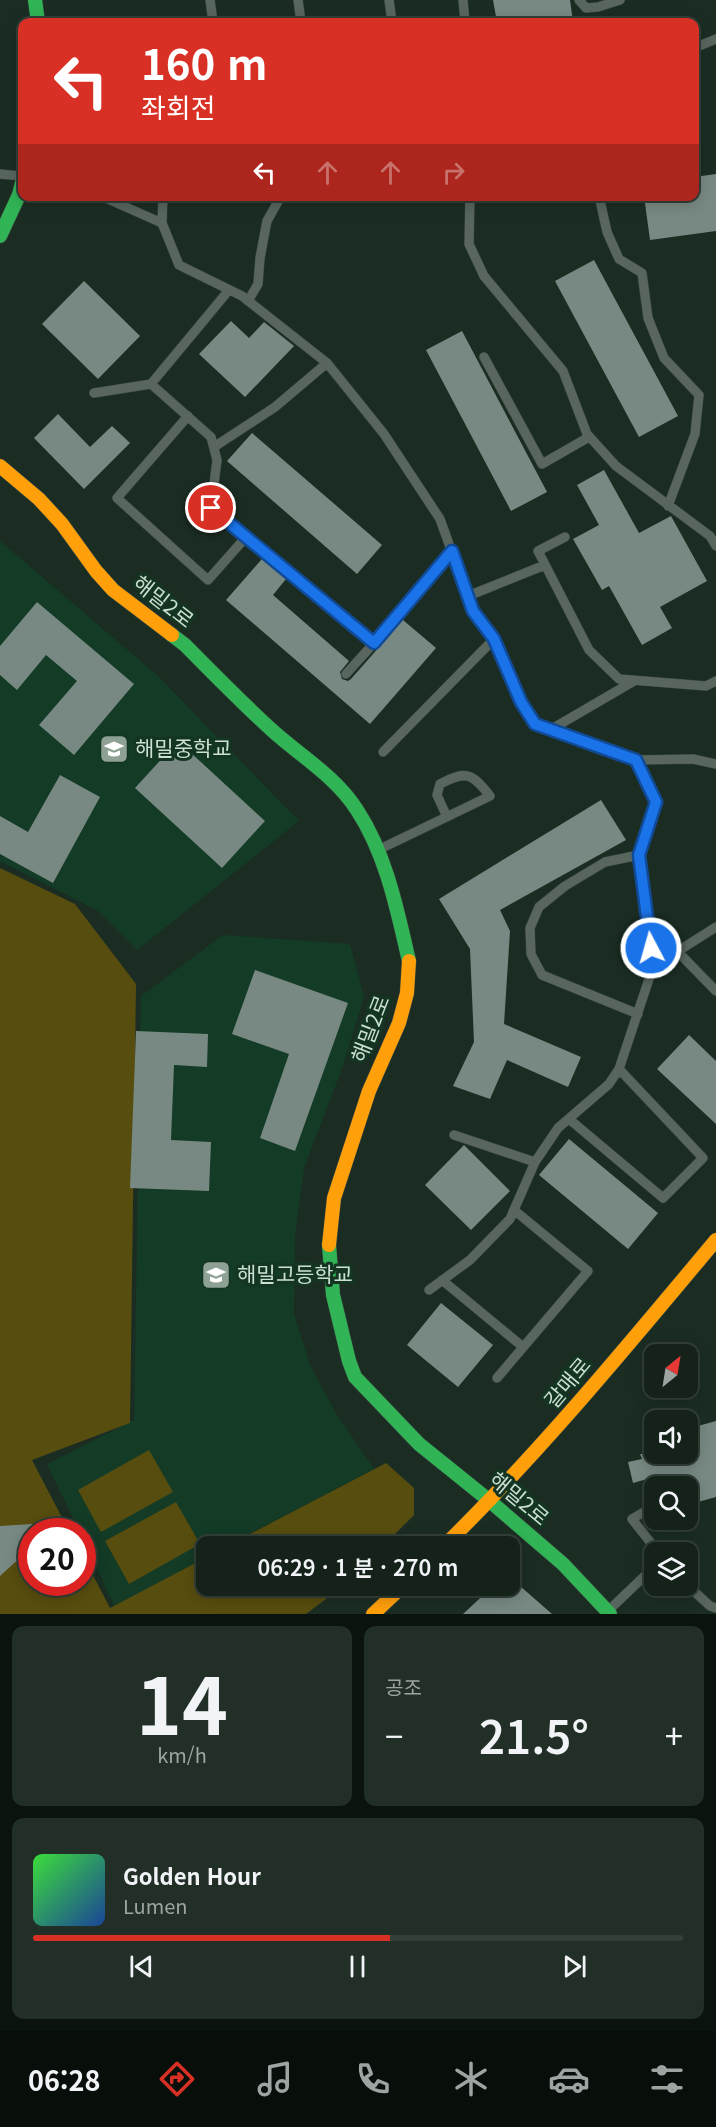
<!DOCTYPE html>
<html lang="ko">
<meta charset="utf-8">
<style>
body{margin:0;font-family:Georgia,"Noto Sans KR",serif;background:#212f27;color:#f1f3f6;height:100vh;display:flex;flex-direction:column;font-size:22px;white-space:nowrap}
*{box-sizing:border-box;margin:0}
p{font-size:20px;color:#9da4a2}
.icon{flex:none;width:33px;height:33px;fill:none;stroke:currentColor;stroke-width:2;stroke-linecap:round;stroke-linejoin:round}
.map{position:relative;height:1614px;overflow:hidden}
.drawer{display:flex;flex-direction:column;gap:12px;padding:12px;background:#0b130e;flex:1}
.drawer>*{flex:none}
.hud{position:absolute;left:18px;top:18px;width:681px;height:183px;border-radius:12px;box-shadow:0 3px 15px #0003,0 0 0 2px #333f39;background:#d93025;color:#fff;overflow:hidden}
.needle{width:39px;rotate:30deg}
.fabs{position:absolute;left:644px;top:1344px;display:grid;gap:12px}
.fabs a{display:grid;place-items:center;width:54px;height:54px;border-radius:12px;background:#14221a;box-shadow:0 3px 15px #0003,0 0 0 2px #333f39;font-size:30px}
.speed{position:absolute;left:18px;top:1518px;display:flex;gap:12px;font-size:30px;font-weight:700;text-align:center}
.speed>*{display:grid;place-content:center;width:78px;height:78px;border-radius:50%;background:#14221a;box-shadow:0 3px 15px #0003,0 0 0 2px #333f39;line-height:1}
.speed .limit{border:9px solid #d22;background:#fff;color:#111}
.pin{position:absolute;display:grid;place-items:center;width:51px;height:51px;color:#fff;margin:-26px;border:3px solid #fff;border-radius:50%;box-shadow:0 2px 6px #0007}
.me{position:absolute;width:66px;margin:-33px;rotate:354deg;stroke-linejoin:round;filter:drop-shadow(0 0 4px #0008)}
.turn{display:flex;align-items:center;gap:21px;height:126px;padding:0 24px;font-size:27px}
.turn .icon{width:78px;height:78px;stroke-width:2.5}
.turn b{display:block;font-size:42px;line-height:51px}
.lanes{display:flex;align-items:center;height:57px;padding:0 24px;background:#0003;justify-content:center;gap:30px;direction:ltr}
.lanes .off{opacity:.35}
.big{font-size:45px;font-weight:600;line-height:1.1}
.drawer .tile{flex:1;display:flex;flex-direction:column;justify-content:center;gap:9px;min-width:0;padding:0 21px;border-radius:12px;background:#212f27}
.drawer .dial{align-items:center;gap:0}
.dial b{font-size:78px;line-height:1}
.song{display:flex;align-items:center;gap:18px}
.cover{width:72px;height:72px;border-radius:9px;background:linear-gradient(135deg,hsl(120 70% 55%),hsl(220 70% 35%))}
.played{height:6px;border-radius:3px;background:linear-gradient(90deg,#d93025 55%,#333f39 55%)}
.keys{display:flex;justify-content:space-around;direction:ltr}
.heat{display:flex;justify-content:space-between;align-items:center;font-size:33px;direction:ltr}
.drawer .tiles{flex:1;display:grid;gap:12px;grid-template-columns:1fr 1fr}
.tile:last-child{grid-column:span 2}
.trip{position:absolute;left:196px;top:1536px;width:324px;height:60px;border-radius:12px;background:#14221a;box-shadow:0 3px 15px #0003,0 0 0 2px #333f39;font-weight:600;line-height:60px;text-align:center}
.tab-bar{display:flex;height:96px;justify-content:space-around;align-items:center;background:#080e0a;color:#9da4a2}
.tab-bar .icon{width:42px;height:42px}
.tab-bar .on{color:#d93025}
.tab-bar b{font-size:27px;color:#f1f3f6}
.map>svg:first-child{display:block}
.built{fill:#133b26}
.green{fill:#574d0f}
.building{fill:#788983}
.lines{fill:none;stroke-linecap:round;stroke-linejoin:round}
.lane-casing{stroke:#3a4940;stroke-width:10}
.fast-casing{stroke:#3a4940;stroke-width:15}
.slow-casing{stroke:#3a4940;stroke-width:15}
.lane{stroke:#58665e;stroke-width:9}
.fast{stroke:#30b455;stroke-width:14}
.slow{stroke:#ff9f0a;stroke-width:14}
.route-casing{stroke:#114b97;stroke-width:15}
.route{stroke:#1a73e8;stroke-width:10}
.labels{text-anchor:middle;stroke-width:6;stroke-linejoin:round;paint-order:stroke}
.street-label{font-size:21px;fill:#ccdfd3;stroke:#133522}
.poi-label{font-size:21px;fill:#ccdfd3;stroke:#133522;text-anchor:start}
</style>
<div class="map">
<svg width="716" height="1614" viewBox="0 0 716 1614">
<rect width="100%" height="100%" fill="#1b2d23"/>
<path class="built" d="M 0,541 L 158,676 L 299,821 L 137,950 L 98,911 L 0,861 Z
M 223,935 L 350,944 L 364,997 L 343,1066 L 304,1168 L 295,1235 L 294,1314 L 310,1365 L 337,1415 L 374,1469 L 226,1546 L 207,1546 L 207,1557 L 114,1606 L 83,1538 L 82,1532 L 79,1531 L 47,1464 L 134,1420 L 141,996 Z"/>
<path class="green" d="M 0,868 L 75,904 L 136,984 L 130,1423 L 32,1460 L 69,1531 L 32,1532 L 32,1582 L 82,1582 L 83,1556 L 110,1608 L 207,1557 L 207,1586 L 343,1586 L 306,1614 L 0,1614 Z
M 149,1450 L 173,1492 L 101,1532 L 78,1490 Z
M 386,1463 L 414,1488 L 414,1515 L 383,1546 L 227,1546 Z
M 176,1502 L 200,1544 L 129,1584 L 105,1541 Z"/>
<path class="building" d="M 493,0 L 570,0 L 573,22 L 497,22 Z
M 716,174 L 716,231 L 650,240 L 644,196 L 694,196 L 694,177 Z
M 594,260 L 678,416 L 639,437 L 555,281 Z
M 84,281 L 140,336 L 98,379 L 42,324 Z
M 231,321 L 249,338 L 264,322 L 294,346 L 245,397 L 199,354 Z
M 462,331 L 547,492 L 511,511 L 426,350 Z
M 58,414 L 90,447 L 112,426 L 130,443 L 84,489 L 34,438 Z
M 252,433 L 382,545 L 357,574 L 227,461 Z
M 604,470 L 639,533 L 671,516 L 707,581 L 660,607 L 672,628 L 642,645 L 609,586 L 602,590 L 573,539 L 599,525 L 577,485 Z
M 262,559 L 286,579 L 273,595 L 349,661 L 340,672 L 342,679 L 348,681 L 351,679 L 403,620 L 436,648 L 370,724 L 226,600 Z
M 37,602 L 134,684 L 74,755 L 39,725 L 77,681 L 46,655 L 17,690 L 0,675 L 0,646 Z
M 178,741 L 265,821 L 222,868 L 135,788 Z
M 60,775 L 100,797 L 53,883 L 0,854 L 0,816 L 28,832 Z
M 601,800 L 626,840 L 500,910 L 510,931 L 504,1024 L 581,1057 L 568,1087 L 507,1060 L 490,1099 L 453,1086 L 474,1042 L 470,949 L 439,899 Z
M 255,970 L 348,1003 L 295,1151 L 260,1138 L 289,1054 L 232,1034 Z
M 136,1031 L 208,1034 L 207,1067 L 174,1065 L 171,1140 L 211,1142 L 209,1191 L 130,1188 Z
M 689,1035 L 716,1061 L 716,1124 L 657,1069 Z
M 569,1139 L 658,1213 L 628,1249 L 539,1175 Z
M 464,1145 L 510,1191 L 471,1230 L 425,1185 Z
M 441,1303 L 493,1345 L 458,1387 L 407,1345 Z
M 716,1421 L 716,1497 L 687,1505 L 687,1486 L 654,1486 L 651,1478 L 633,1483 L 628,1462 L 642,1459 L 640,1454 L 687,1454 L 687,1429 Z
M 32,1524 L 32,1547 L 0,1576 L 0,1526 Z
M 493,1586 L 520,1586 L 552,1614 L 463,1614 Z"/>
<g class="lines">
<g class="lane-casing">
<path id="lane" d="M 210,0 L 213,22
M 298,0 L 301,22
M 389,0 L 392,22
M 463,0 L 465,22
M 579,0 L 586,8 L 598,7 L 620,0
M 694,49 L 699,46 L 716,39
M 0,174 L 21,176
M 101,196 L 162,223
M 163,196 L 162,223 L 179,265 L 242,296 L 327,363 L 384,434 L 440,519 L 473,611 L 494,639 L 521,702 L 535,724 L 636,760 L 693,759 L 716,764
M 470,196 L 469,244 L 484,276 L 563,371 L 587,434 L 616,466 L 710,536 L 716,546
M 599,196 L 607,232 L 619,259 L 642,273 L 648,318 L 664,358 L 699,395 L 695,434 L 668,506
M 248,301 L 258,284 L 260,258 L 267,221 L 281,196
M 484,357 L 542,464 L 589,437
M 151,384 L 211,437 L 217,460 L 211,508 L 374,643 L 452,551
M 94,393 L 151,384 L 229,290
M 188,416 L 117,498 L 208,580 L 246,537
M 214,447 L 275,407 L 327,363
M 565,537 L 538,551 L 589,650 L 619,679 L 706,686 L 716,681
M 468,596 L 545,565
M 346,674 L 374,643
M 550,730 L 634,681
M 383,752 L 494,639
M 380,849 L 490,796 C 472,773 466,770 440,784 L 437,795 L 447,817
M 678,952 L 716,991
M 653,967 L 716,927
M 638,1014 L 542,975 L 531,954 L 530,928 L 539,907 L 565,886 L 605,862 L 639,855
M 569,1119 L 663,1198 L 703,1158 L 619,1069
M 454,1135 L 535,1162
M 442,1280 L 523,1347
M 429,1290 L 470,1260 L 510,1219 L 535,1162 L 558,1128 L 609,1084 L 619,1069 L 653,967 L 639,855 L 656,802 L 636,760
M 497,1378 L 588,1271 L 514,1210
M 654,1506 L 632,1519 L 658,1552
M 687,1585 L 710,1606 L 716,1608
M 610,1609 L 654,1567"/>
</g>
<g class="fast-casing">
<path id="fast" d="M 35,0 L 38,22
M 0,236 L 19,195 L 22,183
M 172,635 L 185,645 C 214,674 243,704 274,732 C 302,757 336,777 357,810 C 386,854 397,909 409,961
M 329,1245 L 333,1295 L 349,1361 L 355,1377 L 419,1444 L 491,1502 L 563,1564 L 610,1614"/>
</g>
<g class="slow-casing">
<path id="slow" d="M 0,466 L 39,499 L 62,524 L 96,571 L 113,590 L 172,635
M 329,1245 L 334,1198 L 369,1091 L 399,1023 L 407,993 L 409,961
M 444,1546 C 542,1450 628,1345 716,1240
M 373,1614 L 403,1586"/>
</g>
<use href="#lane" class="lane"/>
<use href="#fast" class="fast"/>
<use href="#slow" class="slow"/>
</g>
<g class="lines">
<g class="route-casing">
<path id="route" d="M 211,508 L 374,643 L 452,551 L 473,611 L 494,639 L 521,702 L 535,724 L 636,760 L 656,802 L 639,855 L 651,948"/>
</g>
<use href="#route" class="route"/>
</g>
<defs>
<g id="school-square" transform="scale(1.5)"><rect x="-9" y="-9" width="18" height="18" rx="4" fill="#8ea195" stroke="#133522"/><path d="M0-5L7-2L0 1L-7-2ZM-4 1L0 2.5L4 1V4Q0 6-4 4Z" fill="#fff"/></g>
</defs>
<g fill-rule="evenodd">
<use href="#school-square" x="114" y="749"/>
<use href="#school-square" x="216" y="1275"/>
</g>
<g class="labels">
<g class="street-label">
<text transform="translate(163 602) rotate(38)" y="7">해밀2로</text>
<text transform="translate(371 1029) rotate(-69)" y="7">해밀2로</text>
<text transform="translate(568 1383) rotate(-50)" y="7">갈매로</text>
<text transform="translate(519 1499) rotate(40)" y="7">해밀2로</text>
</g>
<g class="poi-label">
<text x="135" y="756">해밀중학교</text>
<text x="237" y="1282">해밀고등학교</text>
</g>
</g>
</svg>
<div class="fabs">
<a><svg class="needle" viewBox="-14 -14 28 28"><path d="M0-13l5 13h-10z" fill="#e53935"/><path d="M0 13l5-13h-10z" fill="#9da4a2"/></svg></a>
<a><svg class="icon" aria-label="sound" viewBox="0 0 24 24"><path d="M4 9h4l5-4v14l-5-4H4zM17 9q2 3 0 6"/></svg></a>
<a><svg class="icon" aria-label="search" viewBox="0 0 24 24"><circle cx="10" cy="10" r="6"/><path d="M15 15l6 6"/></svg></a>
<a><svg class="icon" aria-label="layers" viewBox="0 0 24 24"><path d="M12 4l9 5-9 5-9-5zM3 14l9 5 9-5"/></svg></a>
</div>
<div class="speed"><div class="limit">20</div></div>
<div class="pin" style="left:211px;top:508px;background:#d93025"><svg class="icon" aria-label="arrive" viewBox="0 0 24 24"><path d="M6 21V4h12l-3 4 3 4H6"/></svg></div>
<svg class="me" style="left:651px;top:948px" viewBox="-20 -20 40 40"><circle r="17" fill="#1a73e8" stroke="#fff" stroke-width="3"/><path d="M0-11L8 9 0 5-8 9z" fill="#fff"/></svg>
<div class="trip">06:29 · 1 분 · 270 m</div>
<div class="hud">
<div class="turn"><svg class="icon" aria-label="left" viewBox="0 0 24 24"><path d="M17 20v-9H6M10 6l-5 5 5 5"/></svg><div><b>160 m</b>좌회전</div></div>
<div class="lanes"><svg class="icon" aria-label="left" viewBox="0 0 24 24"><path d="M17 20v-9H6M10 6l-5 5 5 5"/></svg><svg class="icon off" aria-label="ahead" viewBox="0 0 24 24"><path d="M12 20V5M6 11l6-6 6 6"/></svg><svg class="icon off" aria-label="ahead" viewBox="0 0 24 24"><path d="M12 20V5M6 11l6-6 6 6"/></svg><svg class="icon off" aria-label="right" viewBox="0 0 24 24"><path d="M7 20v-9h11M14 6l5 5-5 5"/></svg></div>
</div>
</div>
<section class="drawer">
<div class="tiles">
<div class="tile dial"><b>14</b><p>km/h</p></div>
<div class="tile"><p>공조</p>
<div class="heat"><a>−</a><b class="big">21.5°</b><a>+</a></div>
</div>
<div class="tile">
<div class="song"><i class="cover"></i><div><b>Golden Hour</b><p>Lumen</p></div></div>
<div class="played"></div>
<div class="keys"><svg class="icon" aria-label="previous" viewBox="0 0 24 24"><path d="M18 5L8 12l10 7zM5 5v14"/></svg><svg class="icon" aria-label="pause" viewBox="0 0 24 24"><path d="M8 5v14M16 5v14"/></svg><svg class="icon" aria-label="next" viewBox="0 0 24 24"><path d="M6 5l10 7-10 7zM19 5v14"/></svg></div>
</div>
</div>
</section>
<nav class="tab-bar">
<b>06:28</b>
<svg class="icon on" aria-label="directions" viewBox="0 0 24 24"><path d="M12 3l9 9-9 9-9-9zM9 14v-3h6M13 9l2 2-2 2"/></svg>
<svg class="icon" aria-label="music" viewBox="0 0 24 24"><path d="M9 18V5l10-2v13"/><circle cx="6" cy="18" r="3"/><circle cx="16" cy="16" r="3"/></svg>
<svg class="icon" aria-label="phone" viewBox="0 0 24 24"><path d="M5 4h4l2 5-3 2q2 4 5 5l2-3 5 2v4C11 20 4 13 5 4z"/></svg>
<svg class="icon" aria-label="climate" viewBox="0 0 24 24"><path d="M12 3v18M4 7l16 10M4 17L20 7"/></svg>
<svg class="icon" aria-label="car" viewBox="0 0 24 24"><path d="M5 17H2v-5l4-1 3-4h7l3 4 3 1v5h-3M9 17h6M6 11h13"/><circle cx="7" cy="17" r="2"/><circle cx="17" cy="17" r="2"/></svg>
<svg class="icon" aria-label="filters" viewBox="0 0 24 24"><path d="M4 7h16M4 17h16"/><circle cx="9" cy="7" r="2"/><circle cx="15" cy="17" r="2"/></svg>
</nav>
